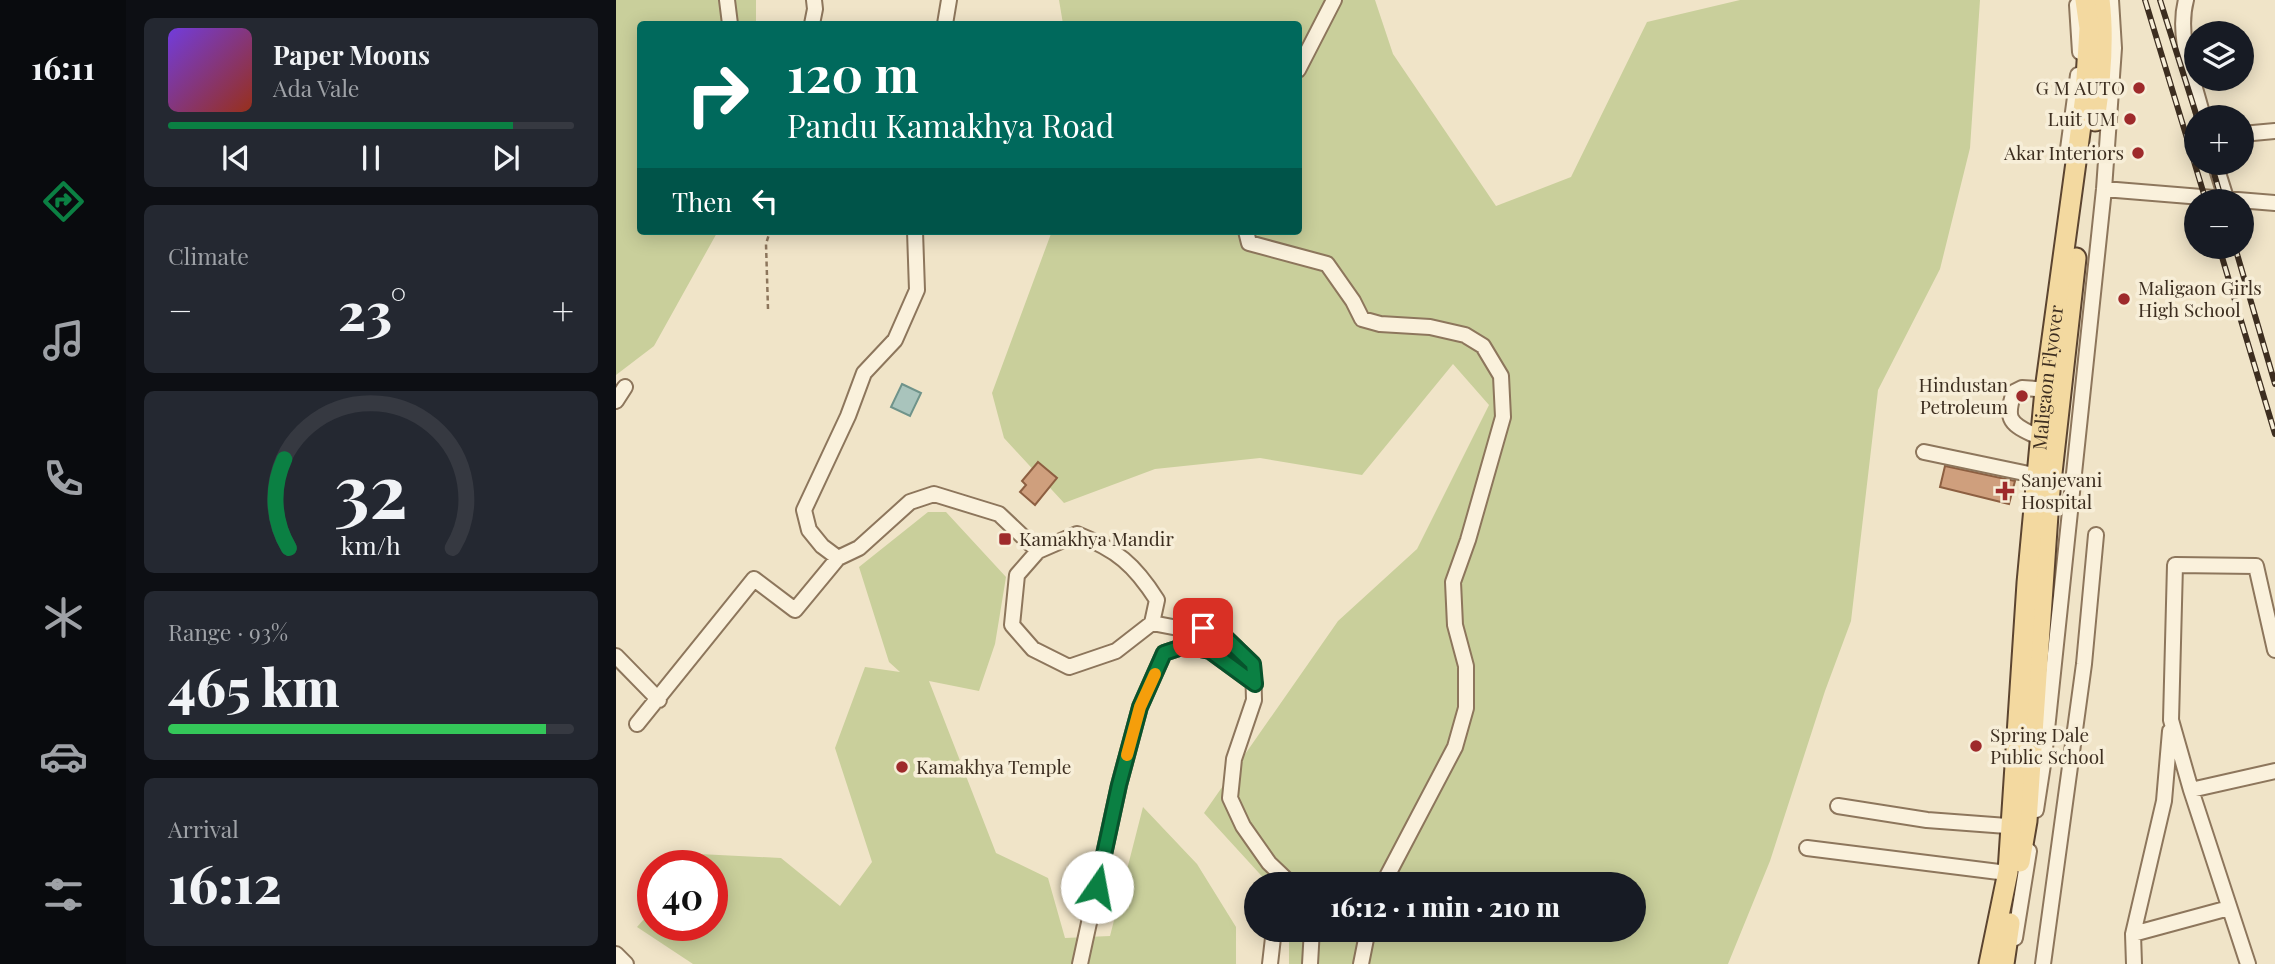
<!DOCTYPE html>
<meta charset="utf-8">
<style>
body{margin:0;font-family:"Playfair Display",serif;background:#242831;color:#f1f3f6;height:100vh;display:flex;flex-direction:column;font-size:26px;white-space:nowrap}
*{box-sizing:border-box;margin:0}
p{font-size:23px;color:#9ea1a6}
.icon{flex:none;width:38px;height:38px;fill:none;stroke:currentColor;stroke-width:2;stroke-linecap:round;stroke-linejoin:round}
.map{position:relative;flex:1;overflow:hidden}
.details{display:flex;flex-direction:column;gap:18px;padding:18px;background:#0d0f14;width:490px}
.details>*{flex:none}
.top-card{position:absolute;left:21px;top:21px;width:665px;height:214px;border-radius:7px;box-shadow:0 4px 18px #0003;background:#00695c;color:#fff;overflow:hidden}
.tools{position:absolute;left:1568px;top:21px;display:grid;gap:14px}
.tools a{display:grid;place-items:center;width:70px;height:70px;border-radius:50%;background:#171b24;box-shadow:0 4px 18px #0003;font-size:35px}
.speed{position:absolute;left:21px;top:850px;display:flex;gap:14px;font-size:35px;font-weight:700;text-align:center}
.speed>*{display:grid;place-content:center;width:91px;height:91px;border-radius:50%;background:#171b24;box-shadow:0 4px 18px #0003;line-height:1}
.speed .limit{border:10px solid #d22;background:#fff;color:#111}
.pin{position:absolute;display:grid;place-items:center;width:60px;height:60px;color:#fff;margin:-30px;border-radius:14px;box-shadow:0 4px 10px #0006}
.me{position:absolute;width:77px;margin:-38px;rotate:12deg;stroke-linejoin:round;filter:drop-shadow(0 0 5px #0008)}
.turn{display:flex;align-items:center;gap:24px;height:147px;padding:0 35px;font-size:32px}
.turn .icon{width:91px;height:91px;stroke-width:2.5}
.turn b{display:block;font-size:49px;line-height:60px}
.then{display:flex;align-items:center;height:66px;padding:0 35px;background:#0003;gap:14px;font-size:26px}
.big{font-size:52px;font-weight:800;line-height:1.1}
.details .card{flex:1;display:flex;flex-direction:column;justify-content:center;gap:10px;min-width:0;padding:0 24px;border-radius:10px;background:#242831}
.details .dial{align-items:center;gap:0}
.dial svg{height:182px;overflow:visible;fill:none;stroke:#363941;stroke-width:7;stroke-linecap:round;text-anchor:middle}
.dial text{fill:#f1f3f6;stroke:none}
.song{display:flex;align-items:center;gap:21px}
.cover{width:84px;height:84px;border-radius:10px;background:linear-gradient(135deg,hsl(260 70% 55%),hsl(10 70% 35%))}
.played{height:7px;border-radius:4px;background:linear-gradient(90deg,#0b8043 85%,#363941 85%)}
.keys{display:flex;justify-content:space-around;direction:ltr}
.heat{display:flex;justify-content:space-between;align-items:center;font-size:38px;direction:ltr}
.charge{height:10px;border-radius:5px;background:linear-gradient(90deg,#34c759 93%,#363941 0)}
.trip{position:absolute;left:628px;top:872px;width:402px;height:70px;border-radius:35px;background:#171b24;box-shadow:0 4px 18px #0003;font-weight:800;line-height:70px;text-align:center}
main{display:flex;flex:1;min-height:0}
.tab-bar{display:flex;flex-direction:column;width:126px;justify-content:space-around;align-items:center;background:#090b0e;color:#9ea1a6}
.tab-bar .icon{width:49px;height:49px}
.tab-bar .active{color:#0b8043}
.tab-bar b{font-size:32px;color:#f1f3f6}
.map>svg:first-child{display:block}
.green{fill:#c9cf9b}
.water{fill:#a9c4bc;stroke:#6f938a;stroke-width:2}
.building{fill:#cf9f7d;stroke:#8d5f41;stroke-width:2}
.lines{fill:none;stroke-linecap:round;stroke-linejoin:round}
.minor-casing{stroke:#8d765c;stroke-width:18}
.major-casing{stroke:#5b4430;stroke-width:23}
.path{stroke:#8d765c;stroke-width:2.5;stroke-dasharray:5 3.5;stroke-linecap:butt}
.minor{stroke:#faf1dc;stroke-width:14}
.major{stroke:#f3d9a0;stroke-width:19}
.rail-casing{stroke:#3d2e20;stroke-width:6}
.rail{stroke:#f7eed8;stroke-width:3.5;stroke-dasharray:10;stroke-linecap:butt}
.route-casing{stroke:#07532c;stroke-width:18}
.route{stroke:#0b8043;stroke-width:12}
.slow{stroke:#f59e0b;stroke-width:12}
.poi-dot{fill:#9e2a2b;stroke:#f7eed8;stroke-width:2.5}
.labels{text-anchor:middle;stroke-width:7;stroke-linejoin:round;paint-order:stroke}
.poi-label{font-size:19px;fill:#3d2e20;stroke:#f7eed8;text-anchor:start}
.street-label{font-size:19px;fill:#3d2e20;stroke:#f7eed8}
</style>
<main>
<nav class="tab-bar">
<b>16:11</b>
<svg class="icon active" aria-label="directions" viewBox="0 0 24 24"><path d="M12 3l9 9-9 9-9-9zM9 14v-3h6M13 9l2 2-2 2"/></svg>
<svg class="icon" aria-label="music" viewBox="0 0 24 24"><path d="M9 18V5l10-2v13"/><circle cx="6" cy="18" r="3"/><circle cx="16" cy="16" r="3"/></svg>
<svg class="icon" aria-label="phone" viewBox="0 0 24 24"><path d="M5 4h4l2 5-3 2q2 4 5 5l2-3 5 2v4C11 20 4 13 5 4z"/></svg>
<svg class="icon" aria-label="climate" viewBox="0 0 24 24"><path d="M12 3v18M4 7l16 10M4 17L20 7"/></svg>
<svg class="icon" aria-label="car" viewBox="0 0 24 24"><path d="M5 17H2v-5l4-1 3-4h7l3 4 3 1v5h-3M9 17h6M6 11h13"/><circle cx="7" cy="17" r="2"/><circle cx="17" cy="17" r="2"/></svg>
<svg class="icon" aria-label="filters" viewBox="0 0 24 24"><path d="M4 7h16M4 17h16"/><circle cx="9" cy="7" r="2"/><circle cx="15" cy="17" r="2"/></svg>
</nav>
<section class="details">
<div class="card">
<div class="song"><i class="cover"></i><div><b>Paper Moons</b><p>Ada Vale</p></div></div>
<div class="played"></div>
<div class="keys"><svg class="icon" aria-label="previous" viewBox="0 0 24 24"><path d="M18 5L8 12l10 7zM5 5v14"/></svg><svg class="icon" aria-label="pause" viewBox="0 0 24 24"><path d="M8 5v14M16 5v14"/></svg><svg class="icon" aria-label="next" viewBox="0 0 24 24"><path d="M6 5l10 7-10 7zM19 5v14"/></svg></div>
</div>
<div class="card"><p>Climate</p>
<div class="heat"><a>−</a><b class="big">23°</b><a>+</a></div>
</div>
<div class="card dial"><svg viewBox="0 0 100 80">
<path d="M14 69A42 42 0 1 1 86 69"/>
<path d="M14 69A42 42 0 0 1 12 30" stroke="#0b8043"/>
<text x="50" y="56" font-size="32" font-weight="700">32</text>
<text x="50" y="72" font-size="11">km/h</text>
</svg></div>
<div class="card"><p>Range · 93%</p><b class="big">465 km</b><div class="charge"></div></div>
<div class="card"><p>Arrival</p><b class="big">16:12</b></div>
</section>
<div class="map">
<svg width="1659" height="964" viewBox="0 0 1659 964">
<rect width="100%" height="100%" fill="#f0e4c8"/>
<path class="green" d="M 0,0 L 140,0 L 140,24 L 24,24 L 24,231 L 102,231 L 38,346 L 0,375 Z
M 443,0 L 759,0 L 777,54 L 880,206 L 955,177 L 1031,22 L 1124,0 L 1364,0 L 1354,148 L 1324,269 L 1262,390 L 1235,621 L 1209,691 L 1154,861 L 1112,964 L 673,964 L 673,929 L 1018,929 L 1018,884 L 653,884 L 588,813 L 722,621 L 801,549 L 873,405 L 837,364 L 746,475 L 644,458 L 539,469 L 448,503 L 388,438 L 376,393 L 436,231 L 682,231 L 682,24 L 447,24 Z
M 312,512 L 330,512 L 390,577 L 379,644 L 363,691 L 313,681 L 380,853 L 432,878 L 449,938 L 494,936 L 527,807 L 581,864 L 620,927 L 620,964 L 77,964 L 21,927 L 37,909 L 37,926 L 96,926 L 96,866 L 73,866 L 83,854 L 165,858 L 224,906 L 256,862 L 219,748 L 249,667 L 284,672 L 273,662 L 243,567 Z"/>
<path class="water" d="M 286,384 L 305,393 L 294,416 L 275,407 Z"/>
<path class="building" d="M 422,462 L 441,478 L 419,505 L 404,492 L 410,485 L 406,481 Z
M 1329,466 L 1399,481 L 1393,504 L 1324,487 Z"/>
<g class="lines">
<g class="minor-casing">
<path id="minor" d="M 111,0 L 114,24
M 1570,0 C 1560,37 1578,81 1587,117
M 1461,5 L 1464,52
M 196,24 L 199,9 L 198,0
M 329,24 L 333,0
M 682,70 L 718,0
M 1626,134 L 1659,131
M 1452,149 L 1462,75
M 1599,163 L 1610,198
M 1488,189 L 1659,203
M 299,231 L 301,290 L 279,340 L 248,373 L 232,416 L 188,510 L 193,530 L 206,546 L 222,558 L 243,548 L 294,502 L 318,494 L 383,514 L 422,551
M 630,231 L 633,243 L 711,264 L 737,301 L 746,319 L 764,324 L 814,327 L 849,335 L 867,346 L 885,376 L 887,417 L 852,540 L 837,582 L 839,625 L 850,666 L 850,708 L 839,747 L 767,884
M 0,401 L 9,387
M 1416,434 C 1392,423 1390,417 1398,392 L 1406,388 L 1421,389
M 1308,452 L 1413,474
M 461,534 C 501,550 518,564 541,600 L 536,623 L 500,651 L 453,667 L 417,649 L 396,625 L 401,575 L 422,551 Z
M 536,623 L 562,628 L 587,628 L 610,638 L 637,664 L 638,700 L 618,759 L 614,798 L 627,826 L 653,863 L 675,884
M 0,656 L 43,700
M 21,724 L 138,579 L 179,610 L 222,558
M 1575,790 L 1659,771
M 1222,806 L 1311,820 L 1391,826
M 1420,810 L 1428,758 L 1488,189 L 1498,48 L 1495,0
M 1191,848 L 1383,872
M 1517,934 L 1613,908
M 1399,938 L 1413,851
M 0,954 L 10,964
M 464,964 L 503,785 L 524,707 L 548,653 L 569,646 L 594,651 L 639,684
M 654,964 L 658,929
M 694,964 L 696,929
M 745,964 L 752,929
M 1427,964 L 1468,664 L 1480,535
M 1518,964 L 1517,934 L 1548,801 L 1554,731
M 1632,964 L 1575,790 L 1555,720 L 1559,565 L 1640,566 L 1659,650"/>
</g>
<g class="major-casing">
<g id="major">
<path d="M 1479,121 C 1485,82 1489,39 1484,0"/>
<path d="M 1404,862 L 1411,821 L 1433,500 L 1460,258"/>
<path id="s1" d="M 1373,964 L 1392,872 L 1411,583 L 1429,390 L 1469,96 L 1473,28 L 1469,0"/>
<path d="M 1388,964 L 1394,923"/>
</g>
</g>
<path class="path" d="M 152,309 L 150,244 L 154,231"/>
<use href="#minor" class="minor"/>
<use href="#major" class="major"/>
<g class="rail-casing">
<path id="rail" d="M 1529,0 L 1590,201
M 1544,0 L 1581,117
M 1595,163 L 1606,201
M 1603,247 L 1659,434
M 1619,247 L 1659,384"/>
</g>
<use href="#rail" class="rail"/>
</g>
<g class="lines">
<g class="route-casing">
<path id="route" d="M 481,887 L 503,785 L 524,707 L 548,653 L 569,646 L 594,651 L 639,684 L 637,664 L 610,638 L 587,628"/>
</g>
<use href="#route" class="route"/>
<path class="slow" d="M 511,755 L 524,707 L 539,674"/>
</g>
<g class="poi-dot">
<circle cx="1523" cy="88" r="7"/>
<circle cx="1514" cy="119" r="7"/>
<circle cx="1522" cy="153" r="7"/>
<circle cx="1508" cy="299" r="7"/>
<circle cx="1406" cy="396" r="7"/>
<path d="M1385.5 480.5h7v7h7v7h-7v7h-7v-7h-7v-7h7z"/>
<rect x="382" y="532" width="14" height="14" rx="3.5"/>
<circle cx="1360" cy="746" r="7"/>
<circle cx="286" cy="767" r="7"/>
</g>
<g class="labels">
<g class="poi-label">
<text x="1509" y="95" text-anchor="end">G M AUTO</text>
<text x="1500" y="126" text-anchor="end">Luit UM</text>
<text x="1508" y="160" text-anchor="end">Akar Interiors</text>
<text x="1522" y="295">Maligaon Girls<tspan x="1522" dy="22">High School</tspan></text>
<text x="1392" y="392" text-anchor="end">Hindustan<tspan x="1392" dy="22">Petroleum</tspan></text>
<text x="1405" y="487">Sanjevani<tspan x="1405" dy="22">Hospital</tspan></text>
<text x="403" y="546">Kamakhya Mandir</text>
<text x="1374" y="742">Spring Dale<tspan x="1374" dy="22">Public School</tspan></text>
<text x="300" y="774">Kamakhya Temple</text>
</g>
<g class="street-label">
<text dy="7" stroke="none"><textPath href="#s1" startOffset="590">Maligaon Flyover</textPath></text>
</g>
</g>
</svg>
<div class="tools">
<a><svg class="icon" aria-label="layers" viewBox="0 0 24 24"><path d="M12 4l9 5-9 5-9-5zM3 14l9 5 9-5"/></svg></a>
<a>+</a>
<a>−</a>
</div>
<div class="speed"><div class="limit">40</div></div>
<div class="pin" style="left:587px;top:628px;background:#d93025"><svg class="icon" aria-label="arrive" viewBox="0 0 24 24"><path d="M6 21V4h12l-3 4 3 4H6"/></svg></div>
<svg class="me" style="left:481px;top:887px" viewBox="-20 -20 40 40"><circle r="19" fill="#fff"/><path d="M0-13L10 11 0 6-10 11z" fill="#0b8043"/></svg>
<div class="trip">16:12 · 1 min · 210 m</div>
<div class="top-card">
<div class="turn"><svg class="icon" aria-label="right" viewBox="0 0 24 24"><path d="M7 20v-9h11M14 6l5 5-5 5"/></svg><div><b>120 m</b>Pandu Kamakhya Road</div></div>
<div class="then">Then<svg class="icon" aria-label="left" viewBox="0 0 24 24"><path d="M17 20v-9H6M10 6l-5 5 5 5"/></svg></div>
</div>
</div>
</main>
